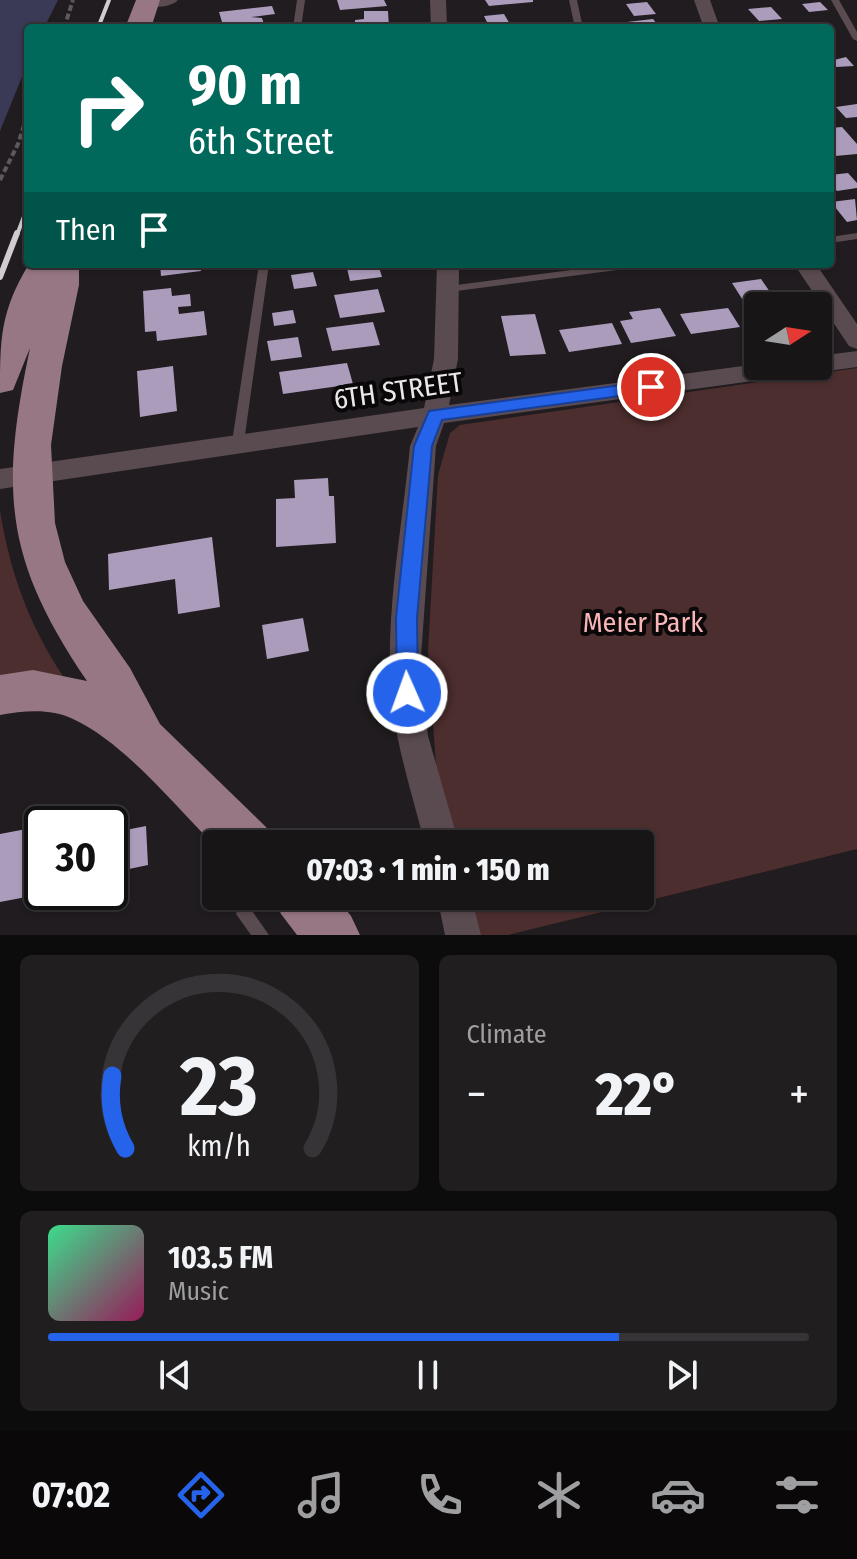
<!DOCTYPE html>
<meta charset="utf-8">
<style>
body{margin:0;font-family:"Fira Sans Condensed",sans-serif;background:#211e20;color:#f1f3f6;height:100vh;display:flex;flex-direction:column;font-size:30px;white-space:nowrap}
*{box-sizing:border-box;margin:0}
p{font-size:26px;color:#9f9fa1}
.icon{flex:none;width:44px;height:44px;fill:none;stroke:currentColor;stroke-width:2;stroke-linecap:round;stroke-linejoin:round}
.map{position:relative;height:935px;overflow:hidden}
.side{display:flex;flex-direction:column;gap:20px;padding:20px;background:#0d0c0d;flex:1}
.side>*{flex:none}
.hud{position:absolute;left:24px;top:24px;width:810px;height:244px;border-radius:8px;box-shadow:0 2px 6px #0004,0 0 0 2px #363436;background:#00695c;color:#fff;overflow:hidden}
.needle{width:52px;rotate:78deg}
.buttons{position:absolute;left:744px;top:292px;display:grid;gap:16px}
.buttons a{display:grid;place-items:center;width:88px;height:88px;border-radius:8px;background:#181517;box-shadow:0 2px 6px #0004,0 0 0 2px #363436;font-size:40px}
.speed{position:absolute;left:24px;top:806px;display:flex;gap:16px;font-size:40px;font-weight:700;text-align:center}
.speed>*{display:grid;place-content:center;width:104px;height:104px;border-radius:50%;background:#181517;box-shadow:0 2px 6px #0004,0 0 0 2px #363436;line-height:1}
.speed .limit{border:4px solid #111;border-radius:12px;background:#fff;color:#111}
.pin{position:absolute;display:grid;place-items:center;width:68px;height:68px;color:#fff;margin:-34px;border:4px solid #fff;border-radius:50%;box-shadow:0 2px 8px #0007}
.me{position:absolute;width:88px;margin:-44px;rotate:358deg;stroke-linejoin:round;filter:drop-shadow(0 0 6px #0008)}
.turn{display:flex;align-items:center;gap:28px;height:168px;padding:0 32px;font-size:36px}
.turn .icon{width:104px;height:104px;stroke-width:2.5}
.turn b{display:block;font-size:56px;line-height:68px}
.then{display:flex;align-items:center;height:76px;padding:0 32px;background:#0003;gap:16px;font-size:30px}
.big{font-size:60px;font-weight:800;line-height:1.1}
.side .tile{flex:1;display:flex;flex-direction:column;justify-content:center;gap:12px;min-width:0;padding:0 28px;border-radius:12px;background:#211e20}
.side .dial{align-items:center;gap:0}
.dial svg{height:208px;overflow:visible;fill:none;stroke:#363436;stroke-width:7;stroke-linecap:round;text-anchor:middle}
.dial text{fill:#f1f3f6;stroke:none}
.song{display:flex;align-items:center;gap:24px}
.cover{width:96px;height:96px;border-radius:12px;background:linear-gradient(135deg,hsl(150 70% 55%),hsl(330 70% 35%))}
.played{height:8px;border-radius:4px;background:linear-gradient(90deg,#2563eb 75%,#363436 75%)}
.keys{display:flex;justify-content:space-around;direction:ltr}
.heat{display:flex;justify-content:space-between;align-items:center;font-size:44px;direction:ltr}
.side .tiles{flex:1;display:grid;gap:20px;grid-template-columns:1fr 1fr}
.tile:last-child{grid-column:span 2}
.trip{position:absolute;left:202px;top:830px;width:452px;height:80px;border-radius:8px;background:#181517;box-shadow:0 2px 6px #0004,0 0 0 2px #363436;font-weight:800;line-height:80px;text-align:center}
.menu{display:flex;height:128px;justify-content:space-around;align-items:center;background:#0a0809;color:#9f9fa1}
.menu .icon{width:56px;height:56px}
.menu .active{color:#2563eb}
.menu b{font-size:36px;color:#f1f3f6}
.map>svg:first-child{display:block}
.green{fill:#4d2e2e}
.water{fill:#3a3956}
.building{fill:#ac9cbc}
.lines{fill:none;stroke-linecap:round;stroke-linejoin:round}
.path{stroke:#5d595c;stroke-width:4;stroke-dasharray:6 3;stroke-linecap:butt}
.service{fill:#5a4b50;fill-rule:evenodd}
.minor{fill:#5a4b50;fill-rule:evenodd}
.primary{fill:#967783;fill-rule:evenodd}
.rail-far1{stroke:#d0cccf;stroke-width:4}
.rail{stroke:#d0cccf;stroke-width:6}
.route{fill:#2563eb;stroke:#184099;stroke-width:2}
.labels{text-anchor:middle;stroke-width:8;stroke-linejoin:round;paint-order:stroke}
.street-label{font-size:28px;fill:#ebe7ea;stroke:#090708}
.park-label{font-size:28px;fill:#fab6b7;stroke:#090708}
</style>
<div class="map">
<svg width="857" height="935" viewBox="0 0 857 935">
<rect width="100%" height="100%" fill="#201c1f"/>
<path class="green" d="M 857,368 L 857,849 L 508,935 L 473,935 L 462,896 L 640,896 L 640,844 L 450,844 L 437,779 L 428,651 L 438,475 L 450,433 L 460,425 Z
M 0,511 C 10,572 29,625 63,676 L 59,680 L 0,682 Z"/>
<path class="water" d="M 0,0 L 58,0 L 44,28 L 28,28 L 28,62 L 0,131 Z"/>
<path class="building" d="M 337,0 L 384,0 L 387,6 L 340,10 Z
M 485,0 L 533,0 L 533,2 L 489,6 Z
M 647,2 L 656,14 L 634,16 L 626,4 Z
M 820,2 L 828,10 L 809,12 L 802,4 Z
M 272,6 L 275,14 L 251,17 L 262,18 L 265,27 L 214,28 L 213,23 L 222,22 L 219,12 Z
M 771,7 L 782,19 L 759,21 L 748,9 Z
M 364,11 L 388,11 L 389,28 L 355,28 L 355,20 L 364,19 Z
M 504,14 L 511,26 L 490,28 L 484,16 Z
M 653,19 L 660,28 L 631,28 L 627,22 Z
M 846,57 L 854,66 L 836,67 L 830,61 Z
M 857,104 L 857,117 L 846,118 L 836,107 Z
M 842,127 L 857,144 L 857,154 L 835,156 L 830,150 L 830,128 Z
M 848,173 L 857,183 L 857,188 L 837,191 L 830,182 L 830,175 Z
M 855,199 L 857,220 L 847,222 L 831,202 Z
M 160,264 L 200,264 L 201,271 L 161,276 Z
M 346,264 L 378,264 L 382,277 L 350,281 Z
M 313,272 L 317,286 L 294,289 L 291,275 Z
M 761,279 L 780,306 L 758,306 L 758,324 L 732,283 Z
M 171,288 L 172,296 L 190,294 L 191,306 L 178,307 L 179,314 L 204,311 L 207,335 L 157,341 L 156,331 L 145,332 L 143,291 Z
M 378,289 L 385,312 L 340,318 L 334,295 Z
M 660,308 L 676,336 L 631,343 L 620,321 L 633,319 L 629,312 Z
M 728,308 L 740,327 L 691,334 L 680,314 Z
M 293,310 L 296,323 L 274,326 L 272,313 Z
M 535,314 L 546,354 L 510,356 L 501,316 Z
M 373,322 L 380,345 L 332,351 L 326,328 Z
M 612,323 L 622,344 L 569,352 L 559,330 Z
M 298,337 L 302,357 L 271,361 L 267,341 Z
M 347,363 L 353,384 L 283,394 L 279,372 Z
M 173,366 L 177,411 L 140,417 L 137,371 Z
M 328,478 L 329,496 L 334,496 L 336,543 L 276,547 L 276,499 L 295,498 L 294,480 Z
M 212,537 L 220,607 L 178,614 L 175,579 L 109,590 L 108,554 Z
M 303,618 L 309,651 L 267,659 L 262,625 Z
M 42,826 L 42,894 L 0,902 L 0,834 Z
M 146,826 L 148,865 L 110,873 L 110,833 Z"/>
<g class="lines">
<path class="path" d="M 64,28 L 73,0
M 0,180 L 18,144 L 28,113"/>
<path class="service" d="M 297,0 L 305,0 L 301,28 L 293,28 Z
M 569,0 L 577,0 L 583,28 L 575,28 Z
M 831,0 L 839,0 L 857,32 L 857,41 L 853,39 Z
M 857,233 L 857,239 L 830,243 L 830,237 Z
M 259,264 L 269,264 L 244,442 L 238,446 L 232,442 Z
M 617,264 L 645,264 L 640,267 L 449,292 L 444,289 L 449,286 Z
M 244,906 L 250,908 L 269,935 L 251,935 L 236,914 L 238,908 Z"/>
<path class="minor" d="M 140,0 L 178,0 C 171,8 152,8 141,5 Z
M 430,0 L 446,0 L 447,28 L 431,28 Z
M 694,0 L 710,0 L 720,28 L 704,28 Z
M 437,264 L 459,264 L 458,359 L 449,405 L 758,364 L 818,366 L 818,356 L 857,351 L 857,367 L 444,423 L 436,446 L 420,671 L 428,736 L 459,844 L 425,844 C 410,787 391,730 390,671 C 388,597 403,520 410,446 L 418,427 L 0,489 L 0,469 L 424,408 L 434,359 Z
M 794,264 L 816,264 L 857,324 L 857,349 L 849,346 Z
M 437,896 L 471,896 L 481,935 L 445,935 Z"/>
<path class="primary" d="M 136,0 L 160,0 L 151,28 L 125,28 Z
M 29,264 L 79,264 L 79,285 L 62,366 L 51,445 L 55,523 L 65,562 L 83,601 L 130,668 L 160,724 L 266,827 L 274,844 L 216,844 L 216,847 C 176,807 125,743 73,719 C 50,708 24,711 0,715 L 0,675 L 33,670 L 87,681 C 4,559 0,491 30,348 L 13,390 L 0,393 C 0,339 0,312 29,264 Z
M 273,896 L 335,896 L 351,916 L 360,935 L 297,935 L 281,914 Z"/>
<path class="rail-far1" d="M 98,28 L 109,0
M 17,235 L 28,206"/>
<path class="rail" d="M 0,277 L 17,233"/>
</g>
<path class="route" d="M 651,381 L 659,387 L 657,391 L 442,420 L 432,446 L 417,618 L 418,693 L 415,699 L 407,702 L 400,699 L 397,693 L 396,618 L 414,446 L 429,411 Z"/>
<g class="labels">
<g class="street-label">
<text transform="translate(398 390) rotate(-8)" y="10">6TH STREET</text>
</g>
<g class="park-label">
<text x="643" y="632">Meier Park</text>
</g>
</g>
</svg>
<div class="buttons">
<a><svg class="needle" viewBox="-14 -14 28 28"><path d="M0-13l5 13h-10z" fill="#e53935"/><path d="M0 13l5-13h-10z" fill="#9f9fa1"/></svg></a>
</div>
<div class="speed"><div class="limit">30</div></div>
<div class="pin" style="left:651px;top:387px;background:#d93025"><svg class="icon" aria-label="arrive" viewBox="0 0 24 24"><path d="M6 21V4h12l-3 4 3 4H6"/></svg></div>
<svg class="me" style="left:407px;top:693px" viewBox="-20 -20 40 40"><circle r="17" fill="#2563eb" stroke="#fff" stroke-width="3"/><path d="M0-11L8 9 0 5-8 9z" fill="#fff"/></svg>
<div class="trip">07:03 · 1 min · 150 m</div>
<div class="hud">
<div class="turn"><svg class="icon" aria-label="right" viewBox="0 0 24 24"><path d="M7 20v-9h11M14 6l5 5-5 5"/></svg><div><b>90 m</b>6th Street</div></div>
<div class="then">Then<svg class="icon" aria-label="arrive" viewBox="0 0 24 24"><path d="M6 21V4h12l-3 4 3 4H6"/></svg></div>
</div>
</div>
<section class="side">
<div class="tiles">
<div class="tile dial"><svg viewBox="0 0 100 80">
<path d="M14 69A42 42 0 1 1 86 69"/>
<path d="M14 69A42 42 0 0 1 9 41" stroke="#2563eb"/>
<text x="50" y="56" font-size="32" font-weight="700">23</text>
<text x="50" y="72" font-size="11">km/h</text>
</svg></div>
<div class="tile"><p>Climate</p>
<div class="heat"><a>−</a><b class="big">22°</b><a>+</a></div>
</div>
<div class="tile">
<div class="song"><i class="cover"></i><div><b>103.5 FM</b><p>Music</p></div></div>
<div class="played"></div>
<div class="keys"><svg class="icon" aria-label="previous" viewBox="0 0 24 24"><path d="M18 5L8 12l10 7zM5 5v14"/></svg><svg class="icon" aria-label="pause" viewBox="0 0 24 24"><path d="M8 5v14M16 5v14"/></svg><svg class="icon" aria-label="next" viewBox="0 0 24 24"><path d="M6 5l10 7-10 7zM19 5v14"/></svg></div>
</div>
</div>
</section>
<nav class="menu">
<b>07:02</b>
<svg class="icon active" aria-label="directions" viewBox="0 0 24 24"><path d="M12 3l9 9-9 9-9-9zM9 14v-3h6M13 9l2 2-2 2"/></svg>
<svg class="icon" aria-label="music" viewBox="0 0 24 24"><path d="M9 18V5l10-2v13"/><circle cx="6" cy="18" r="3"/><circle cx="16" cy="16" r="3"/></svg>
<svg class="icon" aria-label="phone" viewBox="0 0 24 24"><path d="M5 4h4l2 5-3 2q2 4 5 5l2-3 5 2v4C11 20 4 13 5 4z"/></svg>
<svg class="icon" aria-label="climate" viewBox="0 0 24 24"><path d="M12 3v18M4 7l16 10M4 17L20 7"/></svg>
<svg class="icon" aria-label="car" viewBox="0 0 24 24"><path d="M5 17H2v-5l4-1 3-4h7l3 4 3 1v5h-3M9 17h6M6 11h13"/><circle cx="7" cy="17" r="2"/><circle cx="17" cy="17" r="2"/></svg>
<svg class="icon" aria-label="filters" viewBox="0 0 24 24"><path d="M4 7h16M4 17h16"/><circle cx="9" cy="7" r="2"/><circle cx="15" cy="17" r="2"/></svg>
</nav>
